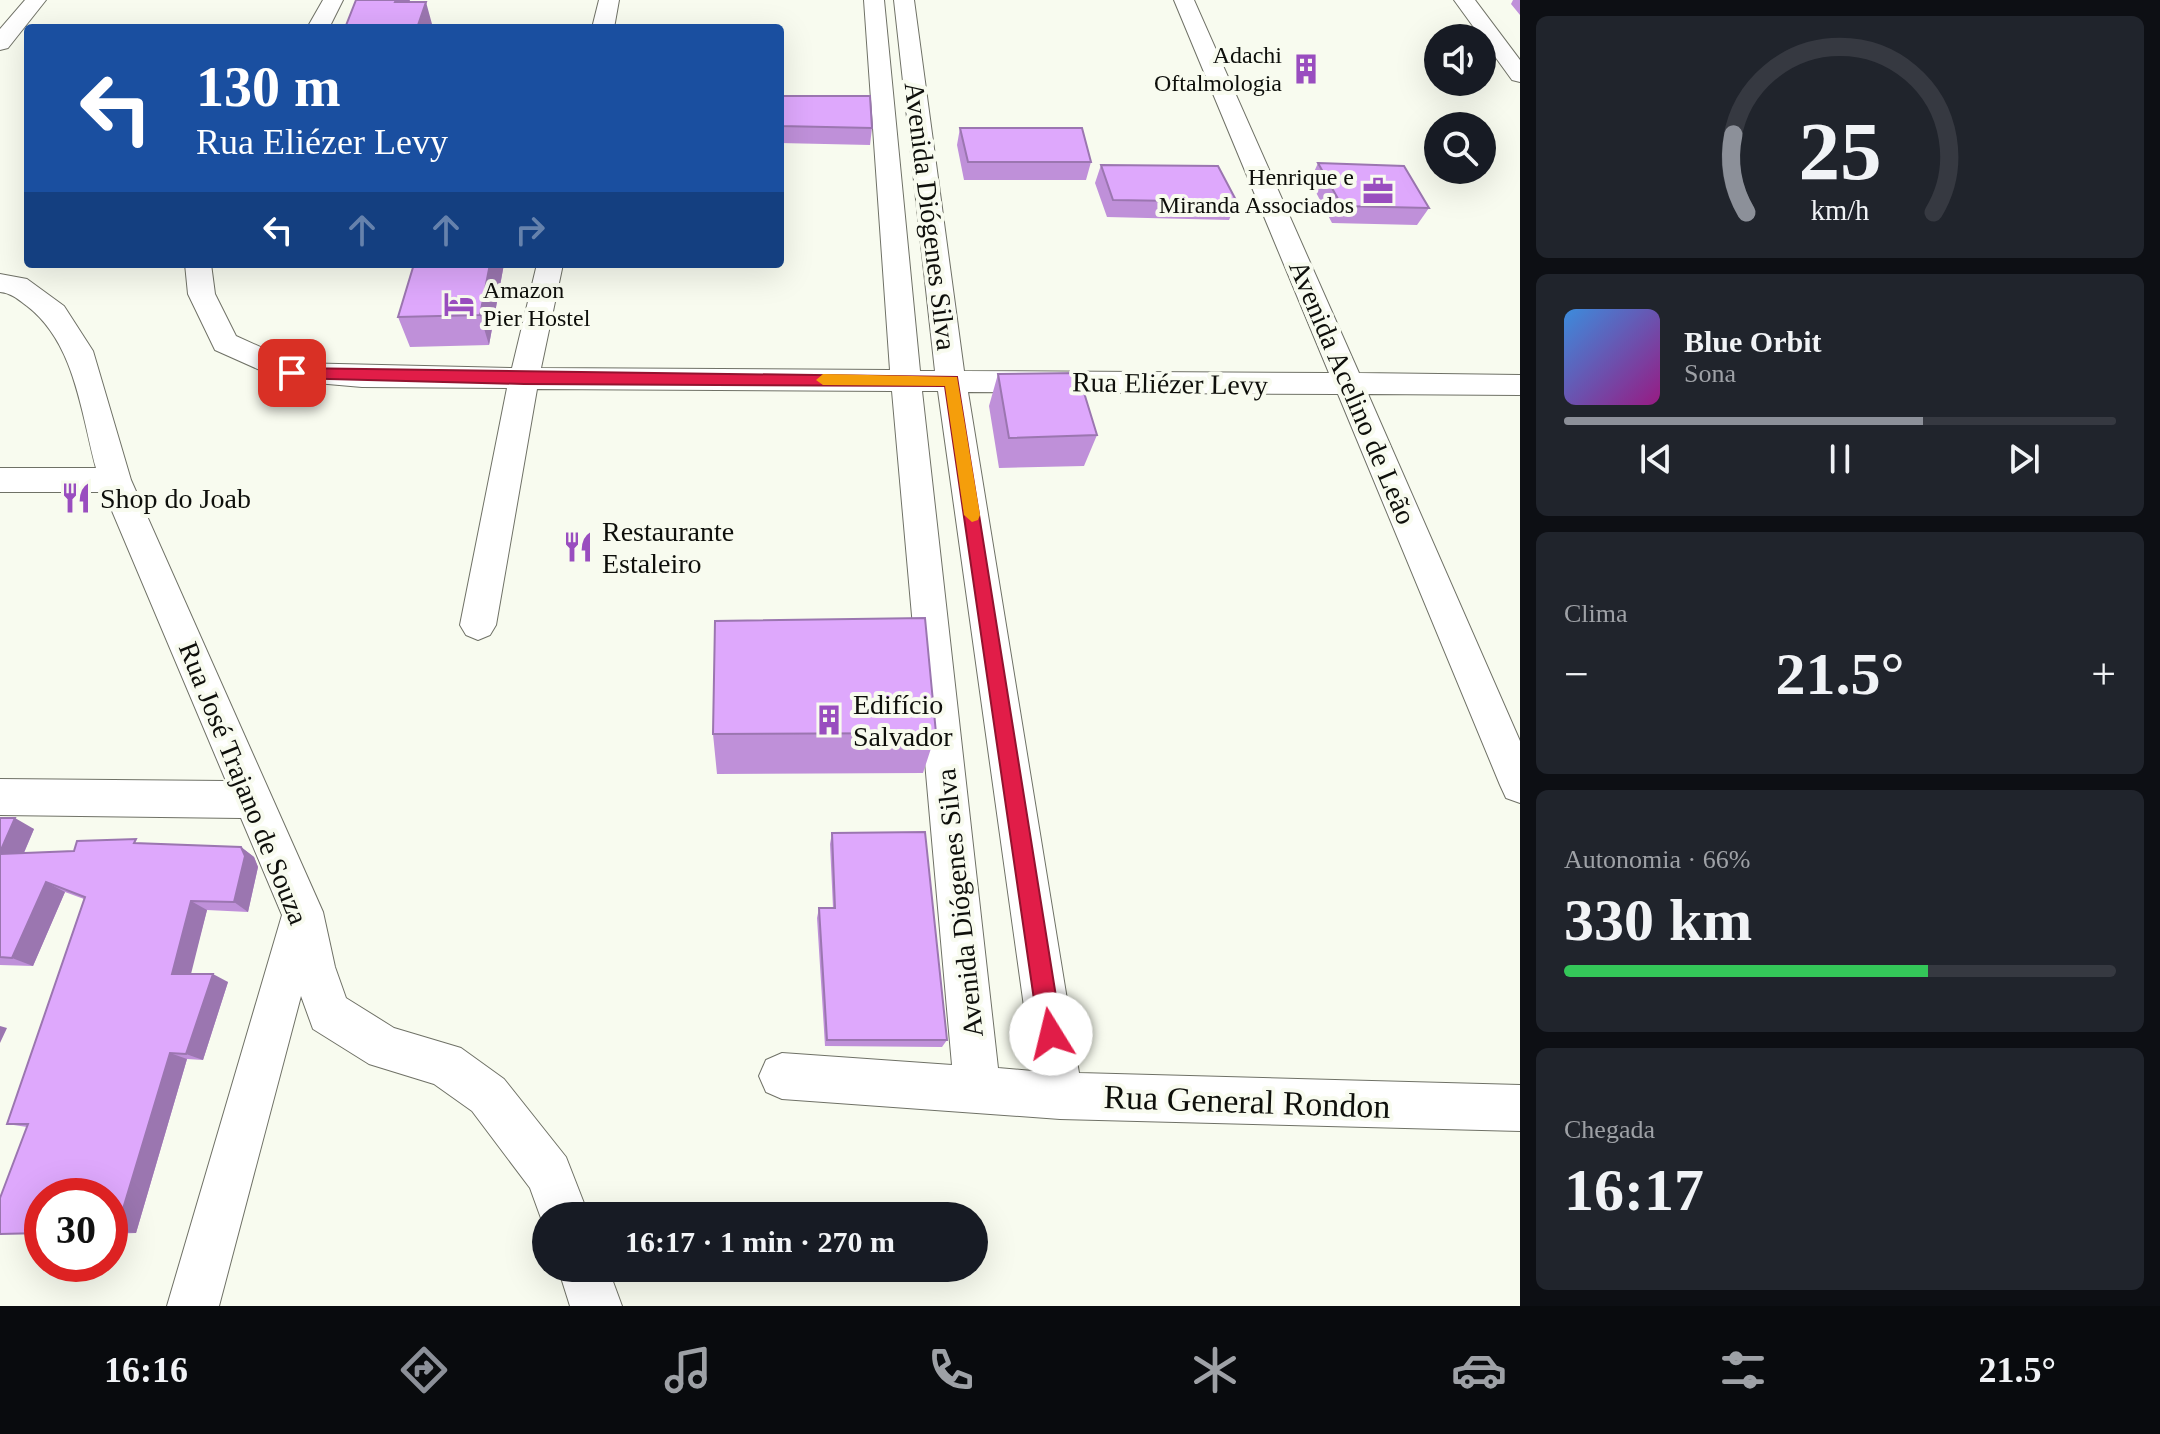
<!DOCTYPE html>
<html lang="pt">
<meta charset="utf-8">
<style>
body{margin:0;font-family:Georgia,serif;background:#20242c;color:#f1f3f6;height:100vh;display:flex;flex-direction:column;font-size:30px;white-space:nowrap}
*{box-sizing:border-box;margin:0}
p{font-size:26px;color:#9ea1a6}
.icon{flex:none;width:44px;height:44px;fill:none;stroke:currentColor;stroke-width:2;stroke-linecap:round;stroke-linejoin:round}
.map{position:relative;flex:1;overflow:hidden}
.details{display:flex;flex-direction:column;gap:16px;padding:16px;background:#0d0f14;width:640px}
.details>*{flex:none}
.top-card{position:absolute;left:24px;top:24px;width:760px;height:244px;border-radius:8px;box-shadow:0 8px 32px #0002;background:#1a4fa0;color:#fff;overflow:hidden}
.fabs{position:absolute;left:1424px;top:24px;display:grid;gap:16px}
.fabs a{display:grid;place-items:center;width:72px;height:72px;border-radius:50%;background:#171b24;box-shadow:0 8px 32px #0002;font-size:40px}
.speed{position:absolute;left:24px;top:1178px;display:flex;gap:16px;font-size:40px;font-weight:700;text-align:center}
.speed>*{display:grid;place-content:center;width:104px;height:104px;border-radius:50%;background:#171b24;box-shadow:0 8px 32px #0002;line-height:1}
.speed .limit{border:12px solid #d22;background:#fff;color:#111}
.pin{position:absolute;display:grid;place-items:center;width:68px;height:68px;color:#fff;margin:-34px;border-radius:16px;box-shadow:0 4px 12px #0006}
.me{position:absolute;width:88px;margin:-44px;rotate:351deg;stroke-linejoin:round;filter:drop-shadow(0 0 6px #0008)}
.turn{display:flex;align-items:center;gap:28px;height:168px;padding:0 40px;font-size:36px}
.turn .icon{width:104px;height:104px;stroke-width:2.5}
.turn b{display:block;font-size:56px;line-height:68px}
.lanes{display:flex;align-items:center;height:76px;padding:0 40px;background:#0003;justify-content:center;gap:40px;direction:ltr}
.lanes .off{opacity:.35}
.big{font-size:60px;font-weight:800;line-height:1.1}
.details .widget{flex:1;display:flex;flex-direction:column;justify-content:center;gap:12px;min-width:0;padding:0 28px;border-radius:12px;background:#20242c}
.details .dial{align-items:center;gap:0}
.dial svg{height:208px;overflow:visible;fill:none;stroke:#363941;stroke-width:7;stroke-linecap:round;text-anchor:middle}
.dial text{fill:#f1f3f6;stroke:none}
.song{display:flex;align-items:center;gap:24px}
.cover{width:96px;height:96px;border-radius:12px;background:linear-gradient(135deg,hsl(210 70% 55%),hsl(310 70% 35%))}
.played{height:8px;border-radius:4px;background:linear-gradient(90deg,#8c9099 65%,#363941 65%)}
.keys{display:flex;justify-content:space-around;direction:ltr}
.heat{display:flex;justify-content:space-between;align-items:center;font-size:44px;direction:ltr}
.charge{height:12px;border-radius:6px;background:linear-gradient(90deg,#34c759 66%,#363941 0)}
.trip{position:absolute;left:532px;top:1202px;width:456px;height:80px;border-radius:40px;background:#171b24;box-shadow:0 8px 32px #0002;font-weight:800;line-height:80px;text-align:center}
.tabs{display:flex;height:128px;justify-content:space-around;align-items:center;background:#090b0e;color:#9ea1a6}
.tabs .icon{width:56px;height:56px}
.tabs .current{color:#8c9099}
.tabs b{font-size:36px;color:#f1f3f6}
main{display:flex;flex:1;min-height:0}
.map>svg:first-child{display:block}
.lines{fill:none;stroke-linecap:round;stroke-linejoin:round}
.street-casing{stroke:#6f7166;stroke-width:2}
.street{fill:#fff;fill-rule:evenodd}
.wall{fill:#bf90d9}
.shaded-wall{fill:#9b76b0}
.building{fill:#dea8fc;stroke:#9b76b0;stroke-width:2}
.route{fill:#e11d48;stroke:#92132f;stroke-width:2}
.slow{fill:#f59e0b}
.labels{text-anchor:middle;stroke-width:8;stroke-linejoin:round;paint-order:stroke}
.far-poi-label{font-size:24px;fill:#0e0f0b;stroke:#f8fbef;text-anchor:end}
.street-label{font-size:28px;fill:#0e0f0b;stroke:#f8fbef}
.poi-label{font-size:28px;fill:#0e0f0b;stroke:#f8fbef;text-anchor:start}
.near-street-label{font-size:34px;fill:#0e0f0b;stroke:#f8fbef}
</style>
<main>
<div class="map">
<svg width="1520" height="1306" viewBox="0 0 1520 1306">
<rect width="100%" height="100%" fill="#f8fbef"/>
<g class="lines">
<g class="street-casing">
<path id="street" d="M 25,0 L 46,0 L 8,48 L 0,50 L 0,29 Z
M 323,0 L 343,0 L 329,28 L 307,28 Z
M 599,0 L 619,0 L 614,28 L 592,28 Z
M 864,0 L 884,0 L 920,371 L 935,371 L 894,0 L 914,0 L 964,371 L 1329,373 L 1174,0 L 1194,0 L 1359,373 L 1520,375 L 1520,395 L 1368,394 L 1520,741 L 1520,803 L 1506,798 L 1500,785 L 1338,394 L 968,392 L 1079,1073 L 1520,1085 L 1520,1131 L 1060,1119 L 782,1099 L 766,1092 L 759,1076 L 766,1060 L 782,1053 L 952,1065 L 892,391 L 537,389 L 496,625 L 490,635 L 478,640 L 466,635 L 460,625 L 507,388 L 362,387 L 282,380 L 215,350 L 188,294 L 185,264 L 211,264 L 215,294 L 236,336 L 296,363 L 512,368 L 537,264 L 563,264 L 541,368 L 890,370 ZM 922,391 L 938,391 L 1033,1071 L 998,1068 Z
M 1454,0 L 1475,0 L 1520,60 L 1520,82 L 1512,80 Z
M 0,274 L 27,279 L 64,306 L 93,351 L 131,480 L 323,912 L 335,967 L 346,998 L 394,1028 L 461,1048 L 504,1079 L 566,1157 L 589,1216 L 546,1216 L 546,1232 L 530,1188 L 472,1111 L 434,1084 L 369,1064 L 313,1029 L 301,996 L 219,1306 L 167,1306 L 282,915 L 241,818 L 0,815 L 0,779 L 226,781 L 104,492 L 0,492 L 0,468 L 96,468 C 81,412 75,343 27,306 C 18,299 11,293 0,292 Z
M 558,1268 L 608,1268 L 622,1306 L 570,1306 Z"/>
</g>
<use href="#street" class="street"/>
</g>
<path class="wall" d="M 1513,0 L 1520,0 L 1520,15 L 1511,4 Z
M 780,96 L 872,128 L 870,145 L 780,143 Z
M 960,128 L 1091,162 L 1086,180 L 964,180 L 957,145 Z
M 1318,163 L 1429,208 L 1417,225 L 1332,223 L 1310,181 Z
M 1101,165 L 1237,202 L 1229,220 L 1107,217 L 1095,183 Z
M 504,264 L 489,345 L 410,347 L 398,317 Z
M 998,374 L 1097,435 L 1084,466 L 999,468 L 989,406 Z
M 936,733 L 923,773 L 717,774 L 713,734 Z
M 0,818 L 34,829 L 24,853 L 74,851 L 142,843 L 241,847 L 254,857 L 258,867 L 248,912 L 207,910 L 190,974 L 228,982 L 203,1060 L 187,1059 L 136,1233 L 110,1234 L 110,1196 L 42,1196 L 42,1234 L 0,1234 L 27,1127 L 7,1124 L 84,899 L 65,892 L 33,966 L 0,965 Z
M 832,833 L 947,1040 L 942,1047 L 825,1046 L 817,918 L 819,908 L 833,908 L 830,844 Z"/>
<path class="shaded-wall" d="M 396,0 L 410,0 L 402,25 L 395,2 Z
M 426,2 L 432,24 L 431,28 L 417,28 Z
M 490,264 L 504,264 L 489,345 L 480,315 Z
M 15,818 L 34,829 L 19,864 L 0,854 L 0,852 Z
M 241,847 L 254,857 L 258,867 L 248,912 L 234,902 Z
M 46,882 L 65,892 L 33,966 L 12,958 Z
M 191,901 L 207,910 L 189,982 L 172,974 Z
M 213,974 L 228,982 L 203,1060 L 186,1054 Z
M 0,1026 L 7,1028 L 0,1043 Z
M 170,1053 L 187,1059 L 136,1233 L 116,1232 Z"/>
<path class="building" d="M 356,0 L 396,0 L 395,2 L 426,2 L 417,28 L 345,28 Z
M 780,96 L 870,96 L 872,128 L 780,126 Z
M 960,128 L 1082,128 L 1091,162 L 968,162 Z
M 1318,163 L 1404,166 L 1429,208 L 1342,206 Z
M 1101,165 L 1218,166 L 1237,202 L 1113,200 Z
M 414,264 L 490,264 L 480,315 L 398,317 Z
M 1078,373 L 1097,435 L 1009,438 L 998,374 Z
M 925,618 L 936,733 L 713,734 L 715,621 Z
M 0,818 L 15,818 L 0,852 Z
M 925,832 L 947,1040 L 827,1040 L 819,908 L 835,908 L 832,833 Z
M 136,839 L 134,843 L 241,847 L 245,856 L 234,902 L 191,901 L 172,974 L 213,974 L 186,1054 L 170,1053 L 116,1232 L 110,1233 L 110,1196 L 42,1196 L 42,1233 L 0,1234 L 0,1198 L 28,1124 L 7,1124 L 85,897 L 46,882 L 12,958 L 0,957 L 0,854 L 74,851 L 77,841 Z"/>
<path class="route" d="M 292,368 L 957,377 L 1062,1034 L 1059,1042 L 1051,1045 L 1043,1042 L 1039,1034 L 945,386 L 524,384 L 292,378 L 285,373 Z"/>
<path class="slow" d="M 823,374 L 957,377 L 980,515 L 978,520 L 972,522 L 964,515 L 945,386 L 823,385 L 816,380 Z"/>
<defs>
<g id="building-bare" transform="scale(2.4)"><path d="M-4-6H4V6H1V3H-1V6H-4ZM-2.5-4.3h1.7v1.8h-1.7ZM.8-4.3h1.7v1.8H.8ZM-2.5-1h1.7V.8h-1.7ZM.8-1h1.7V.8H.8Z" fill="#994dbf" stroke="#f8fbef" stroke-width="2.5" paint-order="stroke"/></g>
<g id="office-bare" transform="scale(2.4)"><path d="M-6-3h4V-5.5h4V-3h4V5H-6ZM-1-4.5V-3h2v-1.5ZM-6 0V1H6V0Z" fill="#994dbf" stroke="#f8fbef" stroke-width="2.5" paint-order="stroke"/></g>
<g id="hotel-bare" transform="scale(2.4)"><path d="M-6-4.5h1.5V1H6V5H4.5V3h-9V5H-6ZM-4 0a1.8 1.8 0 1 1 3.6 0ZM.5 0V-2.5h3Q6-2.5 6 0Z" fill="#994dbf" stroke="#f8fbef" stroke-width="2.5" paint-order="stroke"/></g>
<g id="restaurant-bare" transform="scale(2.4)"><path d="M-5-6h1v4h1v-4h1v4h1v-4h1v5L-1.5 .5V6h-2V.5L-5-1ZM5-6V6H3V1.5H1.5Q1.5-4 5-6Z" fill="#994dbf" stroke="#f8fbef" stroke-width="2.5" paint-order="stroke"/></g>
</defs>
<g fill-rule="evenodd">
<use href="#building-bare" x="1306" y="69"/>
<use href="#office-bare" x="1378" y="191"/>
<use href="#hotel-bare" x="459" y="304"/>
<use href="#restaurant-bare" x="76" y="498"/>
<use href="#restaurant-bare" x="578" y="547"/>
<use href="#building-bare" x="829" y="720"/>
</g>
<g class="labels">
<g class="far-poi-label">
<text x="1282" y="63">Adachi<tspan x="1282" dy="28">Oftalmologia</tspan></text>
<text x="1354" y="185">Henrique e<tspan x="1354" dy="28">Miranda Associados</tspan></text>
<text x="483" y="298" text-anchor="start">Amazon<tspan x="483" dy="28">Pier Hostel</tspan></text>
</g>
<g class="street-label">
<text transform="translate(931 216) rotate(83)" y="10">Avenida Diógenes Silva</text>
<text transform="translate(1170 383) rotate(1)" y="10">Rua Eliézer Levy</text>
<text transform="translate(1353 392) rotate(67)" y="10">Avenida Acelino de Leão</text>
<text transform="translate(244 783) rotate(68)" y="10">Rua José Trajano de Souza</text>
<text transform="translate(959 903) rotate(-96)" y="10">Avenida Diógenes Silva</text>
</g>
<g class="poi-label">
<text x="100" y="508">Shop do Joab</text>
<text x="602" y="541">Restaurante<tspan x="602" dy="32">Estaleiro</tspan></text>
<text x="853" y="714">Edifício<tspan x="853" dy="32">Salvador</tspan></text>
</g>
<g class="near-street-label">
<text transform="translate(1247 1101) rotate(2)" y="12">Rua General Rondon</text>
</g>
</g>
</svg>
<div class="fabs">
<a><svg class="icon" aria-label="sound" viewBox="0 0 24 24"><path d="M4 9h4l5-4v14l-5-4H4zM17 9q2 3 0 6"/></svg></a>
<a><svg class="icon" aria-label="search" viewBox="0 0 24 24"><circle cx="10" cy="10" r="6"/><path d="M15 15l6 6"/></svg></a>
</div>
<div class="speed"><div class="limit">30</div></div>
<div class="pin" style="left:292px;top:373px;background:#d93025"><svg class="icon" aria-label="arrive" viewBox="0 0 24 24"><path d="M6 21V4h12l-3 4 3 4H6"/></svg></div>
<svg class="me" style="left:1051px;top:1034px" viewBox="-20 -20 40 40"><circle r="19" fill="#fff"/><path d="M0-13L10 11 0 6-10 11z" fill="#e11d48"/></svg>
<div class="trip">16:17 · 1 min · 270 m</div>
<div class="top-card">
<div class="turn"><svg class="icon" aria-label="left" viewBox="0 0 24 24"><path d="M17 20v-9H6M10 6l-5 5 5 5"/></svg><div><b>130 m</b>Rua Eliézer Levy</div></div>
<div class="lanes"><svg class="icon" aria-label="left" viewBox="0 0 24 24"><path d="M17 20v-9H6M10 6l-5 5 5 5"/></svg><svg class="icon off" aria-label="ahead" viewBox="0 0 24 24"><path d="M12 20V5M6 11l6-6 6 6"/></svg><svg class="icon off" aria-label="ahead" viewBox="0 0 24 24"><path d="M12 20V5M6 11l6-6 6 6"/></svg><svg class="icon off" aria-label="right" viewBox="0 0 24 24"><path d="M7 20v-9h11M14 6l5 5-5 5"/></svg></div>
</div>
</div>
<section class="details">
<div class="widget dial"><svg viewBox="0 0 100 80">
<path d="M14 69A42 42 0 1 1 86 69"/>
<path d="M14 69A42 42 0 0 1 9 39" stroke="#8c9099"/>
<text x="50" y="56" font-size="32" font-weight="700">25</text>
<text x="50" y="72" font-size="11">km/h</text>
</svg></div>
<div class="widget">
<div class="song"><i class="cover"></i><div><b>Blue Orbit</b><p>Sona</p></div></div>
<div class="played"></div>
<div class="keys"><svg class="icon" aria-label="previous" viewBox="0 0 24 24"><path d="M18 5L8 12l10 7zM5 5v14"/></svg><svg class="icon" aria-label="pause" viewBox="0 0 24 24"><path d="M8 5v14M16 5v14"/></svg><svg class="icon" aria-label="next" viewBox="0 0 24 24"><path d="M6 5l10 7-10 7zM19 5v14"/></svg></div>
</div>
<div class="widget"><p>Clima</p>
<div class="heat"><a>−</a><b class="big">21.5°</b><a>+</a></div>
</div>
<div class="widget"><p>Autonomia · 66%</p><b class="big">330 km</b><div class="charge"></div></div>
<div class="widget"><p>Chegada</p><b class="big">16:17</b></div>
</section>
</main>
<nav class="tabs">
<b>16:16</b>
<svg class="icon current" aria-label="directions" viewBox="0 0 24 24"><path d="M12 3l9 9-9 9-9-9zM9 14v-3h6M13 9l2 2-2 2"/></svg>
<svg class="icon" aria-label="music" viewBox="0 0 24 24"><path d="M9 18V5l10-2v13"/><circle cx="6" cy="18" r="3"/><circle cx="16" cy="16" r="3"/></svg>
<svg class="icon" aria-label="phone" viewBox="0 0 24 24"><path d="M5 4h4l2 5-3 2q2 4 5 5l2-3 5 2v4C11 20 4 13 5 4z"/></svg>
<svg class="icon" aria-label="climate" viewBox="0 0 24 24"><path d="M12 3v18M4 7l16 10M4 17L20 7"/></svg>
<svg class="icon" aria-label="car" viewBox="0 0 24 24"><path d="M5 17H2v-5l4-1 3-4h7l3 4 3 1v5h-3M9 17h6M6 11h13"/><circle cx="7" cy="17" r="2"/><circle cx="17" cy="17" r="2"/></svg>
<svg class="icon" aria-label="filters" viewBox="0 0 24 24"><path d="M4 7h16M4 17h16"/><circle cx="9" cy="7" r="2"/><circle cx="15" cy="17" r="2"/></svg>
<b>21.5°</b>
</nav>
